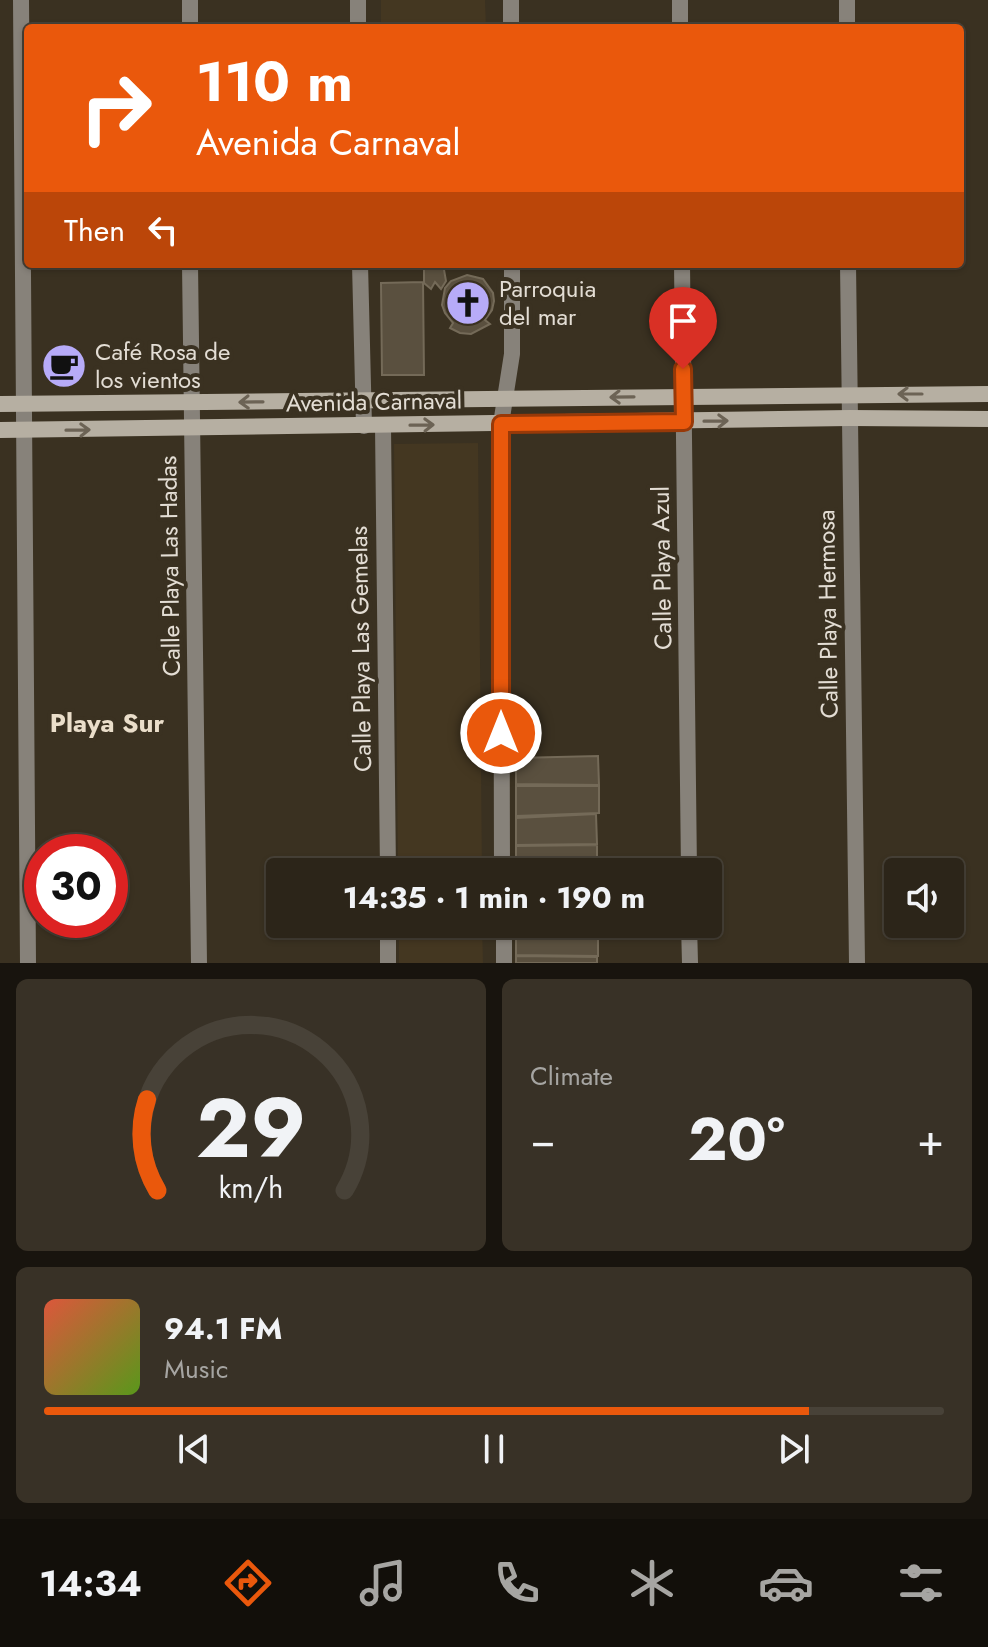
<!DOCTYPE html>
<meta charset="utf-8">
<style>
body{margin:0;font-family:Jost,sans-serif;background:#383126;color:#f1f3f6;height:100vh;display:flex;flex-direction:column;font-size:30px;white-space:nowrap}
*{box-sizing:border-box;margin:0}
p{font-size:26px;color:#a6a5a2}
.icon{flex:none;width:44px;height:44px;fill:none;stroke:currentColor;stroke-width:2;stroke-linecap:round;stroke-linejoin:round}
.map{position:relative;height:963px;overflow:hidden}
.panel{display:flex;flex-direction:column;gap:16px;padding:16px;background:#18140e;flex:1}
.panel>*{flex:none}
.top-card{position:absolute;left:24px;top:24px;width:940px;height:244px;border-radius:8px;box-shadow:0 2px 6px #0004,0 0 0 2px #484238;background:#ea580c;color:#fff;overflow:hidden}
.buttons{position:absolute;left:884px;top:858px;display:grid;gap:16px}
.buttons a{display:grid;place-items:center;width:80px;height:80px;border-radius:8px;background:#2c2519;box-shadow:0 2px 6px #0004,0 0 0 2px #484238;font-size:40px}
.speed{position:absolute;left:24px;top:834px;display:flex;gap:16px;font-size:40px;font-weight:700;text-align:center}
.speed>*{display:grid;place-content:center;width:104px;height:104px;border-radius:50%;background:#2c2519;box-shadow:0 2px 6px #0004,0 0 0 2px #484238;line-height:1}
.speed .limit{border:12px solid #d22;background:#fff;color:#111}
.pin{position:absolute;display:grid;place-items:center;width:68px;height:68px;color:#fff;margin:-82px -34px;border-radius:50% 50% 50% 0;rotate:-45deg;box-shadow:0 0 8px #0007}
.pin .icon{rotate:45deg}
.me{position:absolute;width:88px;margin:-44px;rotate:0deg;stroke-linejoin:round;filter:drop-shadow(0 0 6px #0008)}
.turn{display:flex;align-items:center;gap:28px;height:168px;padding:0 40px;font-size:36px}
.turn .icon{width:104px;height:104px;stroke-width:2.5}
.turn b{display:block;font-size:56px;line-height:68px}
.then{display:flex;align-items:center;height:76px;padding:0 40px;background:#0003;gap:16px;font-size:30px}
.big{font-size:60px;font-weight:700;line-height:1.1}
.panel .widget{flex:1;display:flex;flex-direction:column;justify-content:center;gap:12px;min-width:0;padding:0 28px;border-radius:12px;background:#383126}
.panel .dial{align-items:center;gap:0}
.dial svg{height:208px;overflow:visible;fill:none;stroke:#484238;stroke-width:7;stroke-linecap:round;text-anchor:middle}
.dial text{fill:#f1f3f6;stroke:none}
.song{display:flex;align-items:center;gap:24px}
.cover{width:96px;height:96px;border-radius:12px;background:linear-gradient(135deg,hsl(10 70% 55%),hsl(90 70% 35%))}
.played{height:8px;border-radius:4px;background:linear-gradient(90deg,#ea580c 85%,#484238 85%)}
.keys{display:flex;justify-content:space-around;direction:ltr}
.heat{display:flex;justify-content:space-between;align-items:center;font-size:44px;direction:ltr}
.panel .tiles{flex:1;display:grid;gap:16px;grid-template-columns:1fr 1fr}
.widget:last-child{grid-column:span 2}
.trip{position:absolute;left:266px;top:858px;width:456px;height:80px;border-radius:8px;background:#2c2519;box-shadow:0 2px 6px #0004,0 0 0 2px #484238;font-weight:700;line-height:80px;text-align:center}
.tab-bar{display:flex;height:128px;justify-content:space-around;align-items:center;background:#120f0a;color:#a6a5a2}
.tab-bar .icon{width:56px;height:56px}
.tab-bar .active{color:#ea580c}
.tab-bar b{font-size:36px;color:#f1f3f6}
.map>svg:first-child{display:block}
.built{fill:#443721}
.building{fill:#5a503f;stroke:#746a58;stroke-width:2}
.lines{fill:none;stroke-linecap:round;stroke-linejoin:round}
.street{stroke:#87827a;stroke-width:16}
.secondary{stroke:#b6afa2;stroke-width:16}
.oneway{stroke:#6c6355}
.route-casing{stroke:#983908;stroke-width:20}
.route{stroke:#ea580c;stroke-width:14}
.labels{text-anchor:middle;stroke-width:8;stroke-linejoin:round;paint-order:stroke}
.poi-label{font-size:24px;fill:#e3ddd4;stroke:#3a3121;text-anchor:start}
.street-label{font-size:24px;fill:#e3ddd4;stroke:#3a3121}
.neighbourhood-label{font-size:26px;font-weight:bold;fill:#eadeca;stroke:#3a3121}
</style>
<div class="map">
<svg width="988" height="963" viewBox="0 0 988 963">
<rect width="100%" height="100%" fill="#3a3121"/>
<path class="built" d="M 381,0 L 485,0 L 486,28 L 381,28 Z
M 478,443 L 482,872 L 398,872 L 394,444 Z
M 399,924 L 482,924 L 483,963 L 399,963 Z"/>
<path class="building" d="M 424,264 L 443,264 L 446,281 L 441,289 L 435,282 L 431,289 L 424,283 Z
M 467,275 L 483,279 L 493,293 L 494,301 L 492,310 L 485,320 L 490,324 L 471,334 L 460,333 L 450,328 L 453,323 L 445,313 L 442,305 L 445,288 L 451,281 Z
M 423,282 L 424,375 L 382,375 L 381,283 Z
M 598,756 L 599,785 L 516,784 L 516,758 Z
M 516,786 L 599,786 L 599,813 L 516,816 Z
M 596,814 L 597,844 L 516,845 L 516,818 Z
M 597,845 L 597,872 L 516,872 L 516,846 Z
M 516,924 L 599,924 L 599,928 L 516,927 Z
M 516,928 L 598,930 L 598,956 L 516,955 Z
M 516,956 L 597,957 L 597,963 L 516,963 Z"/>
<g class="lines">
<path class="street" d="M 21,0 L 28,963
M 358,0 L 358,28
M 680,0 L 680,28
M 190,28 L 190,0
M 511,28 L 511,0
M 847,28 L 847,0
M 190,264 L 199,963
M 360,264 L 364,426
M 682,264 L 689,872
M 848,264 L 857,963
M 383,426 L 388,872
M 502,872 L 501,424 L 512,354 L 512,264
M 388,924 L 388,963
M 504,924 L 504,963
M 689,924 L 690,963"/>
<path class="secondary" d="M 0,404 L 988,394
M 0,430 L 850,418 L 988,419"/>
</g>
<defs><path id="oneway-shaft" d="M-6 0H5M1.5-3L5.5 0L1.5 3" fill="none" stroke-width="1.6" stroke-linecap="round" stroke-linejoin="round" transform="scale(2)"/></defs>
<g class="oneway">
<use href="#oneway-shaft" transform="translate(910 394) rotate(-180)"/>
<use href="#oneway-shaft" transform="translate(622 397) rotate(179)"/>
<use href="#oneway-shaft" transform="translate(251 402) rotate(179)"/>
<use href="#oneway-shaft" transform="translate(716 421) rotate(-1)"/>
<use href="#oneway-shaft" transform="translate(422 425) rotate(-1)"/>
<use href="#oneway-shaft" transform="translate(78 430) rotate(-1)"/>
</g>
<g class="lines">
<g class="route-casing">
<path id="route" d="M 501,733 L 501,424 L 684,422 L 683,369"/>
</g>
<use href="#route" class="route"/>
</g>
<defs>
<g id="church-disc" transform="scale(2.3)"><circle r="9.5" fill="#b7abf8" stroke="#3a3121"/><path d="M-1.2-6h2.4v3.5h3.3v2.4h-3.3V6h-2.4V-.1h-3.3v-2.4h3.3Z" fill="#111"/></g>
<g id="cafe-disc" transform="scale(2.3)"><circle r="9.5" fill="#b7abf8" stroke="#3a3121"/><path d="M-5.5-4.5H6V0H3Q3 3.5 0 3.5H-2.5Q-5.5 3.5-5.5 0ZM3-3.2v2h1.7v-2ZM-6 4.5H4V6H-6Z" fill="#111"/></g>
</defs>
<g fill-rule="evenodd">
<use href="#church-disc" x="468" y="303"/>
<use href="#cafe-disc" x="64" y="366"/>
</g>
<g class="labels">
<g class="poi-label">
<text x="499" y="297">Parroquia<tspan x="499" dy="28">del mar</tspan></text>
<text x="95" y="360">Café Rosa de<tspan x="95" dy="28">los vientos</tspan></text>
</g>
<g class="street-label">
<text transform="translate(374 402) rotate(-1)" y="8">Avenida Carnaval</text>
<text transform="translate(170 566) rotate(-91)" y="8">Calle Playa Las Hadas</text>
<text transform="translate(662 568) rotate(-91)" y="8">Calle Playa Azul</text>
<text transform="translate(828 614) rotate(-91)" y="8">Calle Playa Hermosa</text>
<text transform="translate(361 649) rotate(-91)" y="8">Calle Playa Las Gemelas</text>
</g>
<g class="neighbourhood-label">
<text x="107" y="732">Playa Sur</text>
</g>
</g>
</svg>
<div class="buttons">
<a><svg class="icon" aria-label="sound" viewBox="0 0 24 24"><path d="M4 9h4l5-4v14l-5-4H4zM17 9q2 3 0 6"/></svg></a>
</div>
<div class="speed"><div class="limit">30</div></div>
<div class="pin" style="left:683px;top:369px;background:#d93025"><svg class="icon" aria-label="arrive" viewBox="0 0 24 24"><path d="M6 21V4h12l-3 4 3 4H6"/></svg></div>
<svg class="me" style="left:501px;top:733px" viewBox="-20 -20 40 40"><circle r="17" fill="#ea580c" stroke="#fff" stroke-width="3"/><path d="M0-11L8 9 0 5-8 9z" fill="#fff"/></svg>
<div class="trip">14:35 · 1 min · 190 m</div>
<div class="top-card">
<div class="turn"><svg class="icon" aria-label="right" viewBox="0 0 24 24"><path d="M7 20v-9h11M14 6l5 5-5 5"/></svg><div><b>110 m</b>Avenida Carnaval</div></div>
<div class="then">Then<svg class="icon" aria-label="left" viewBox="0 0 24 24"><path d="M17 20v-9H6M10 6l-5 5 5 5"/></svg></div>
</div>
</div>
<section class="panel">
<div class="tiles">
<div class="widget dial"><svg viewBox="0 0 100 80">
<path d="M14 69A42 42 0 1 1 86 69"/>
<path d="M14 69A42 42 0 0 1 10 34" stroke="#ea580c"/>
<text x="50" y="56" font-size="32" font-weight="700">29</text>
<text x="50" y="72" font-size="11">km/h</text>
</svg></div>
<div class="widget"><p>Climate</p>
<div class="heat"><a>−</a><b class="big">20°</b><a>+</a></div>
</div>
<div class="widget">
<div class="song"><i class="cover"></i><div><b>94.1 FM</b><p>Music</p></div></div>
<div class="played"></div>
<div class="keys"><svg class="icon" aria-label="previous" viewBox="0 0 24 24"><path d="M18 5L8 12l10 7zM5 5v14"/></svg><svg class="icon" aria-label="pause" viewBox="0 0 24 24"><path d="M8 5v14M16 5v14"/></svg><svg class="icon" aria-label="next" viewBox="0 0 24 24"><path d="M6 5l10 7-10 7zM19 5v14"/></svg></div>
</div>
</div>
</section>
<nav class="tab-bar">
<b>14:34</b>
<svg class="icon active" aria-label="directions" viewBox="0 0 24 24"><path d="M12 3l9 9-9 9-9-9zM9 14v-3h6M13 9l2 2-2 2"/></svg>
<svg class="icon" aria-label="music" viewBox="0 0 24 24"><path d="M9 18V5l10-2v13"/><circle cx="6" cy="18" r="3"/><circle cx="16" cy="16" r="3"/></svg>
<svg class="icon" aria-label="phone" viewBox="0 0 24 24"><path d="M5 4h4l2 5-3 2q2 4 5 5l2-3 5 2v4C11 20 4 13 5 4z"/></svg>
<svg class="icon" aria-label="climate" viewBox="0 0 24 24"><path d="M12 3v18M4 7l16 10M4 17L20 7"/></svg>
<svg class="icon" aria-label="car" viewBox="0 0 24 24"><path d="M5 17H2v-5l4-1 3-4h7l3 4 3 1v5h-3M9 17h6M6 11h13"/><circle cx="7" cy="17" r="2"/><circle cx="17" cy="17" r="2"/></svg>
<svg class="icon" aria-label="filters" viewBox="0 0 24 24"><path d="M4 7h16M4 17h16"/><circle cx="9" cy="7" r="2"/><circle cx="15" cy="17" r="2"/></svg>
</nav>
